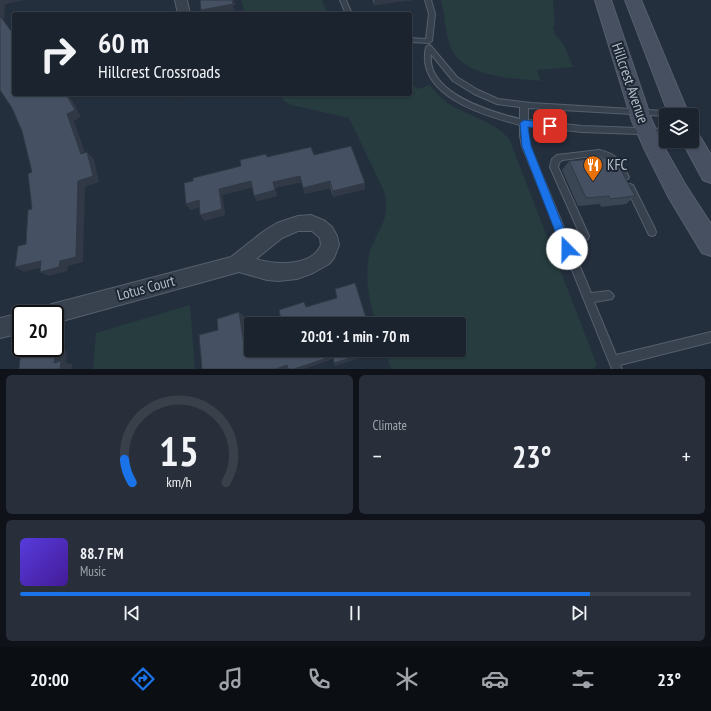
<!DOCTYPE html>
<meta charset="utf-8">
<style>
body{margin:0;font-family:"PT Sans Narrow",sans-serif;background:#282f3a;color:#f1f3f6;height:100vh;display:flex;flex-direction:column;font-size:15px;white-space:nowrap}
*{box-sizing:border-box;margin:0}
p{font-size:13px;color:#a0a4aa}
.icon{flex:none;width:22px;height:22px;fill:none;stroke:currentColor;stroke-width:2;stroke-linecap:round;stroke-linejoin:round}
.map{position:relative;height:369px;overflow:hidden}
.side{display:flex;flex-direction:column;gap:6px;padding:6px;background:#0f1319;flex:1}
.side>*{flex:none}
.guide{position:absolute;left:12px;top:12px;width:400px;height:84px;border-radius:4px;box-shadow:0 1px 3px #0004,0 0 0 1px #39404a;background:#1b232e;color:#f1f3f6;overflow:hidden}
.tools{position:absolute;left:659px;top:108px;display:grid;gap:8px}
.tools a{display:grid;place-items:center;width:40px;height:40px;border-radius:4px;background:#1b232e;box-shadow:0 1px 3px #0004,0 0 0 1px #39404a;font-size:20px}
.speed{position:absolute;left:12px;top:305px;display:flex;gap:8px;font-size:20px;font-weight:700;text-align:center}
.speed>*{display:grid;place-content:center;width:52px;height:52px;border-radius:50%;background:#1b232e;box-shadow:0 1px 3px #0004,0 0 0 1px #39404a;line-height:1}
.speed .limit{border:2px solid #111;border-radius:6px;background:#fff;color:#111}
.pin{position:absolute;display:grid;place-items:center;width:34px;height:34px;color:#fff;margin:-17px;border-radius:8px;box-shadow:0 2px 6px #0006}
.me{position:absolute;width:44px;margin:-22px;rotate:338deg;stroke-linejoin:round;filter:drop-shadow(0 0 3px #0008)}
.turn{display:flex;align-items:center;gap:14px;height:84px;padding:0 20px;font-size:18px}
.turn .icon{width:52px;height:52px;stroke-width:2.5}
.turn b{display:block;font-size:28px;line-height:34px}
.big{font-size:30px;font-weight:600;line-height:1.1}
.side .widget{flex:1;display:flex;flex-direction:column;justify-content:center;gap:6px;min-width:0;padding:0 14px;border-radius:6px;background:#282f3a}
.side .dial{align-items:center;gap:0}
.dial svg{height:104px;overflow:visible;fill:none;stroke:#39404a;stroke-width:7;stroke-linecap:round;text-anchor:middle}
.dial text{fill:#f1f3f6;stroke:none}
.song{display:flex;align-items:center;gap:12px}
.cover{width:48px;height:48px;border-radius:6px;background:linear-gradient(135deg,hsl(250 70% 55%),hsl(260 70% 35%))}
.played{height:4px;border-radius:2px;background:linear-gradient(90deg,#1a73e8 85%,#39404a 85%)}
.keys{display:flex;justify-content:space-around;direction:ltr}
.heat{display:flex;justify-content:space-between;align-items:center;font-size:22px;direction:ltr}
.side .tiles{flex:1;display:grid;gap:6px;grid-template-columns:1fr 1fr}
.widget:last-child{grid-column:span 2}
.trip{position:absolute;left:244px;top:317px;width:222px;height:40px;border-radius:4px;background:#1b232e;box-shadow:0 1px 3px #0004,0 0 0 1px #39404a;font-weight:600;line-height:40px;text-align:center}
.menu{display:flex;height:64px;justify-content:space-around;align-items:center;background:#0b0e12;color:#a0a4aa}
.menu .icon{width:28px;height:28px}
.menu .selected{color:#1a73e8}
.menu b{font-size:18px;color:#f1f3f6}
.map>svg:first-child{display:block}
.green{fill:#263c3f}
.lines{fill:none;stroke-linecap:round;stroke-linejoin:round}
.service-casing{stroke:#565f6c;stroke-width:2}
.minor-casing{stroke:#565f6c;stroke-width:2}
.secondary-casing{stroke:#565f6c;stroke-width:2}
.service{fill:#38414e;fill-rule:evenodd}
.minor{fill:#38414e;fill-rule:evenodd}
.secondary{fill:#465061;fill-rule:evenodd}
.wall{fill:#3b4654}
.shaded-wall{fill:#303945}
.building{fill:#455162;stroke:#303945}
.route{fill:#1a73e8;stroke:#114b97}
.labels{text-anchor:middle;stroke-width:4;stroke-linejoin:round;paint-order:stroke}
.street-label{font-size:15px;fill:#b4bcc9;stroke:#1d2633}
.poi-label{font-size:15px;fill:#b4bcc9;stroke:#1d2633;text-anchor:start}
</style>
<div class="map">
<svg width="711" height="369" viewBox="0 0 711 369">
<rect width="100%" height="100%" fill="#242f3e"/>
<path class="green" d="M 241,0 L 322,0 L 328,14 L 245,14 Z
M 441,0 L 553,0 L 555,24 L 553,27 L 555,34 L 564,45 L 573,67 L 537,70 L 541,81 C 513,78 462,78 450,46 C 445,31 445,15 441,0 Z
M 410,83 L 418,89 L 429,85 C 435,91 442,99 449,104 C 468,116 499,123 510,141 L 597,365 L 593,369 L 391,369 L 385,350 L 459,350 L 459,324 L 376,324 C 369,300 364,276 370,251 C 371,247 374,242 376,237 C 385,220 389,211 384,191 L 349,118 L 291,105 L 284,101 L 280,94 L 410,94 Z
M 190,305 L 195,369 L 93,369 L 96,333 Z"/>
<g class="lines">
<g class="service-casing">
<path id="service" d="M 340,0 L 346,0 L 352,14 L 346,14 Z
M 425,0 L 431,0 L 435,14 L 432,41 L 429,43 L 410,42 L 410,38 L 426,39 L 429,14 Z
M 429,45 L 431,46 L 457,77 L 478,90 L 498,99 L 531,103 L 681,112 L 681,115 L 666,115 L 666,116 L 528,108 L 528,120 L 582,126 L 666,129 L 666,135 L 582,132 L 528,126 L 528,136 L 530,146 L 591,293 L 609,291 L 612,293 L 614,296 L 612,299 L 594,302 L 616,355 L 711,332 L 711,342 L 620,365 L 622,369 L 612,369 L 522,146 L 520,136 L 520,125 C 485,116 415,96 426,47 ZM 431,54 L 453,81 L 474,94 L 497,104 L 520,107 L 520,119 C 491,112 426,93 431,54 Z
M 599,150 C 617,154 621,161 629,177 L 628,179 L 622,179 C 619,174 615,165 611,161 C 601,152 574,159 562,160 L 559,163 L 558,167 L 589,236 L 588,239 L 585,240 L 582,239 L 550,167 L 552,159 L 557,155 Z
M 630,184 L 633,185 L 655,229 L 656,232 L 655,235 L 652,236 L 649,235 L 626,187 L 627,185 Z"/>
</g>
<g class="minor-casing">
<path id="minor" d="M 175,0 L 187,0 L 190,14 L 178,14 Z
M 311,215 L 325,221 L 332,227 L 337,236 L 339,245 L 334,258 L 329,264 L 313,273 L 297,279 L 278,281 L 267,280 L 239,272 L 55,323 L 55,314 L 42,314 L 45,307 L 52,304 L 231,257 L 264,231 L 277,223 L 298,216 ZM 298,231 L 312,231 L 320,238 L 321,245 C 312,267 274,265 256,259 L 282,238 Z
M 21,313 L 23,314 L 21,314 L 21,333 L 0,338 L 0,318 Z"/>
</g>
<g class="secondary-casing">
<path id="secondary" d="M 595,0 L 611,0 L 652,121 L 664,147 L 685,184 L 711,224 L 711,256 L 702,253 L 669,198 L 645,150 L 632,121 Z
M 625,0 L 641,0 L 689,115 L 669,115 Z
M 692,133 L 699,135 L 711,155 L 711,183 L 703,180 L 682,141 L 692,141 Z"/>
</g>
<use href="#service" class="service"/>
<use href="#minor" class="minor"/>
<use href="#secondary" class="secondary"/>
</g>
<path class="wall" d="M 372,0 L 413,0 L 374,5 Z
M 314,155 L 365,189 L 333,197 L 330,188 L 305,194 L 302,182 L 275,188 L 277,196 L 257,201 L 253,187 L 222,195 L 225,215 L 204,221 L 199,207 L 190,210 L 241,166 L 267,157 Z
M 569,161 L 635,196 L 626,204 L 601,207 L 600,204 L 578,206 L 562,170 Z"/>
<path class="shaded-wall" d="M 0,0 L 25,0 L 5,4 L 4,21 L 14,34 L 14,35 L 0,16 Z
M 232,0 L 234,0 L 236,5 L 233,5 L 235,12 L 223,14 L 203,14 L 201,10 Z
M 375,0 L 413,0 L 374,5 Z
M 66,94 L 72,100 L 81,117 L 74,121 L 88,161 L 81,154 L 67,114 Z
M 174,94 L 196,94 L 176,98 Z
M 87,152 L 94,159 L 99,182 L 85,187 L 83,262 L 68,266 L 67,271 L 49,276 L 40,272 L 60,261 L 78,181 Z
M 300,176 L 302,182 L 275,188 L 277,196 L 257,201 L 254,196 L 273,182 Z
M 251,181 L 254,187 L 222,195 L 225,215 L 204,221 L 200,215 L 219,189 Z
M 330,181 L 330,188 L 305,194 L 303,188 Z
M 365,183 L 365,189 L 333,197 L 333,191 Z
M 199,200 L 202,206 L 190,210 L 186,204 Z
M 41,261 L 50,265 L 24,272 L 15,267 Z
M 239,312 L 244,316 L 248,347 L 244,344 Z
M 56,348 L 67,351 L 66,363 L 72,364 L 72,369 L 60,369 L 54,363 Z
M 376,350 L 375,353 L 335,366 L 334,363 Z
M 333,356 L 333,359 L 304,369 L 294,369 Z
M 287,365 L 290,368 L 287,369 L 276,369 Z"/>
<path class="building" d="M 200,0 L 232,0 L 233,4 L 201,10 Z
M 0,16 L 14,35 L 14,94 L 66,94 L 75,110 L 67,114 L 81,154 L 87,152 L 93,176 L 78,181 L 76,257 L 60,261 L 59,267 L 40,272 L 41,261 L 15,267 L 18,246 L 26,244 L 28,210 L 32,209 L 28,174 L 32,172 L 22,131 L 12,108 L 0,90 Z
M 351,146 L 365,183 L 333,191 L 330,181 L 303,188 L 300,176 L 273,182 L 275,190 L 254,196 L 251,181 L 219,189 L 222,209 L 200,215 L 199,200 L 186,204 L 184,183 L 193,181 L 193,178 L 241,166 L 240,160 L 266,154 L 267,157 L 311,147 L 314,155 Z
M 614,157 L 635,196 L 610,199 L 609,196 L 586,198 L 569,161 Z
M 355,283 L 368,324 L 282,324 L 279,310 L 304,302 L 306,307 L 337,298 L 335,289 Z
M 239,312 L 244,344 L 251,341 L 251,350 L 376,350 L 334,363 L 333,356 L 294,369 L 288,369 L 287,365 L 276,369 L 202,369 L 199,335 L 218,330 L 217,319 Z
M 56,348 L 54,363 L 61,361 L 60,369 L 19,369 L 20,358 Z"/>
<path class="route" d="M 524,120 L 550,123 L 554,126 L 550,129 L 528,127 L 531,146 L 572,249 L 571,252 L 567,254 L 564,252 L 562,249 L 522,146 L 520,123 Z"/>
<defs>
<g id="restaurant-pin" transform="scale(1)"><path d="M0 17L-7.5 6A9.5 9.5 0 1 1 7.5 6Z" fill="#e8710a" stroke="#1d2633"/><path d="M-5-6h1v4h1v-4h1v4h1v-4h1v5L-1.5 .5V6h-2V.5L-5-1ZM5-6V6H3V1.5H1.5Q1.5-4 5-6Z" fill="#fff"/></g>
</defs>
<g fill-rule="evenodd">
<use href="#restaurant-pin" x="593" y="165"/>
</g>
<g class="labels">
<g class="street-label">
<text transform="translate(630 83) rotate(71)" y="5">Hillcrest Avenue</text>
<text transform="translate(146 288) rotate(-15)" y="5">Lotus Court</text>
</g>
<g class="poi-label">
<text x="607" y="170">KFC</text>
</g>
</g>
</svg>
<div class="tools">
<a><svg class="icon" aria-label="layers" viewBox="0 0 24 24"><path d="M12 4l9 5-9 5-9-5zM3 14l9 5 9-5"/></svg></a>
</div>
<div class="speed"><div class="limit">20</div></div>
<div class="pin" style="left:550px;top:126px;background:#d93025"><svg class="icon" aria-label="arrive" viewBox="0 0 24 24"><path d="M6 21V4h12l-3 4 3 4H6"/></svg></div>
<svg class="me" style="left:567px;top:249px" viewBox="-20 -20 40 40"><circle r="19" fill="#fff"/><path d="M0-13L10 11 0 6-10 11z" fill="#1a73e8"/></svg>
<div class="trip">20:01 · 1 min · 70 m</div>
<div class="guide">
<div class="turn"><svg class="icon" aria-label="right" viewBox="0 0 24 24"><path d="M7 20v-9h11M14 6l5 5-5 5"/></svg><div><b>60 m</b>Hillcrest Crossroads</div></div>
</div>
</div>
<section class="side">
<div class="tiles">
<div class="widget dial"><svg viewBox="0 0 100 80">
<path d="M14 69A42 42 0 1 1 86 69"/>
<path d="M14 69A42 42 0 0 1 8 51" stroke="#1a73e8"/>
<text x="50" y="56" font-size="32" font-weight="700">15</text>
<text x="50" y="72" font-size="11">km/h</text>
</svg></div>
<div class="widget"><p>Climate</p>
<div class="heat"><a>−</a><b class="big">23°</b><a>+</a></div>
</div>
<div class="widget">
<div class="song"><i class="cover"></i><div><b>88.7 FM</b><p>Music</p></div></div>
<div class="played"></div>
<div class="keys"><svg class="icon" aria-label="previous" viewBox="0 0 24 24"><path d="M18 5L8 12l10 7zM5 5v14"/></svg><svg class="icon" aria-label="pause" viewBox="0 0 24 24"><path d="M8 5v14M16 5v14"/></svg><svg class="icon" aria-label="next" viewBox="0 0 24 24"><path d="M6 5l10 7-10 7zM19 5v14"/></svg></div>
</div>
</div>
</section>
<nav class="menu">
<b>20:00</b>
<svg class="icon selected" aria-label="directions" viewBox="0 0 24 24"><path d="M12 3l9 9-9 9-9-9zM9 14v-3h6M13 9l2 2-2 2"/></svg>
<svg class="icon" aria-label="music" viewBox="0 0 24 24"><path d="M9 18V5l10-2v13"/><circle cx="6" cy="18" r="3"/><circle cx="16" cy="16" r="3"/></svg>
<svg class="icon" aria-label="phone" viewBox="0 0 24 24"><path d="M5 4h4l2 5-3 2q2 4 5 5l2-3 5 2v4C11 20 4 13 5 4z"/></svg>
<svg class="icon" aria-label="climate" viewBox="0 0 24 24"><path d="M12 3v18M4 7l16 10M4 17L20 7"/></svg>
<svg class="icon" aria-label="car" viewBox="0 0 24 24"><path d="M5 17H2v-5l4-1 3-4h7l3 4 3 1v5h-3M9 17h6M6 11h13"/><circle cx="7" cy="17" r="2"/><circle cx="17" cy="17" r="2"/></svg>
<svg class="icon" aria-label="filters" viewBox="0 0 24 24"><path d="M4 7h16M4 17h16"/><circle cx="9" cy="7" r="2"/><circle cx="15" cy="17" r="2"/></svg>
<b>23°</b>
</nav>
